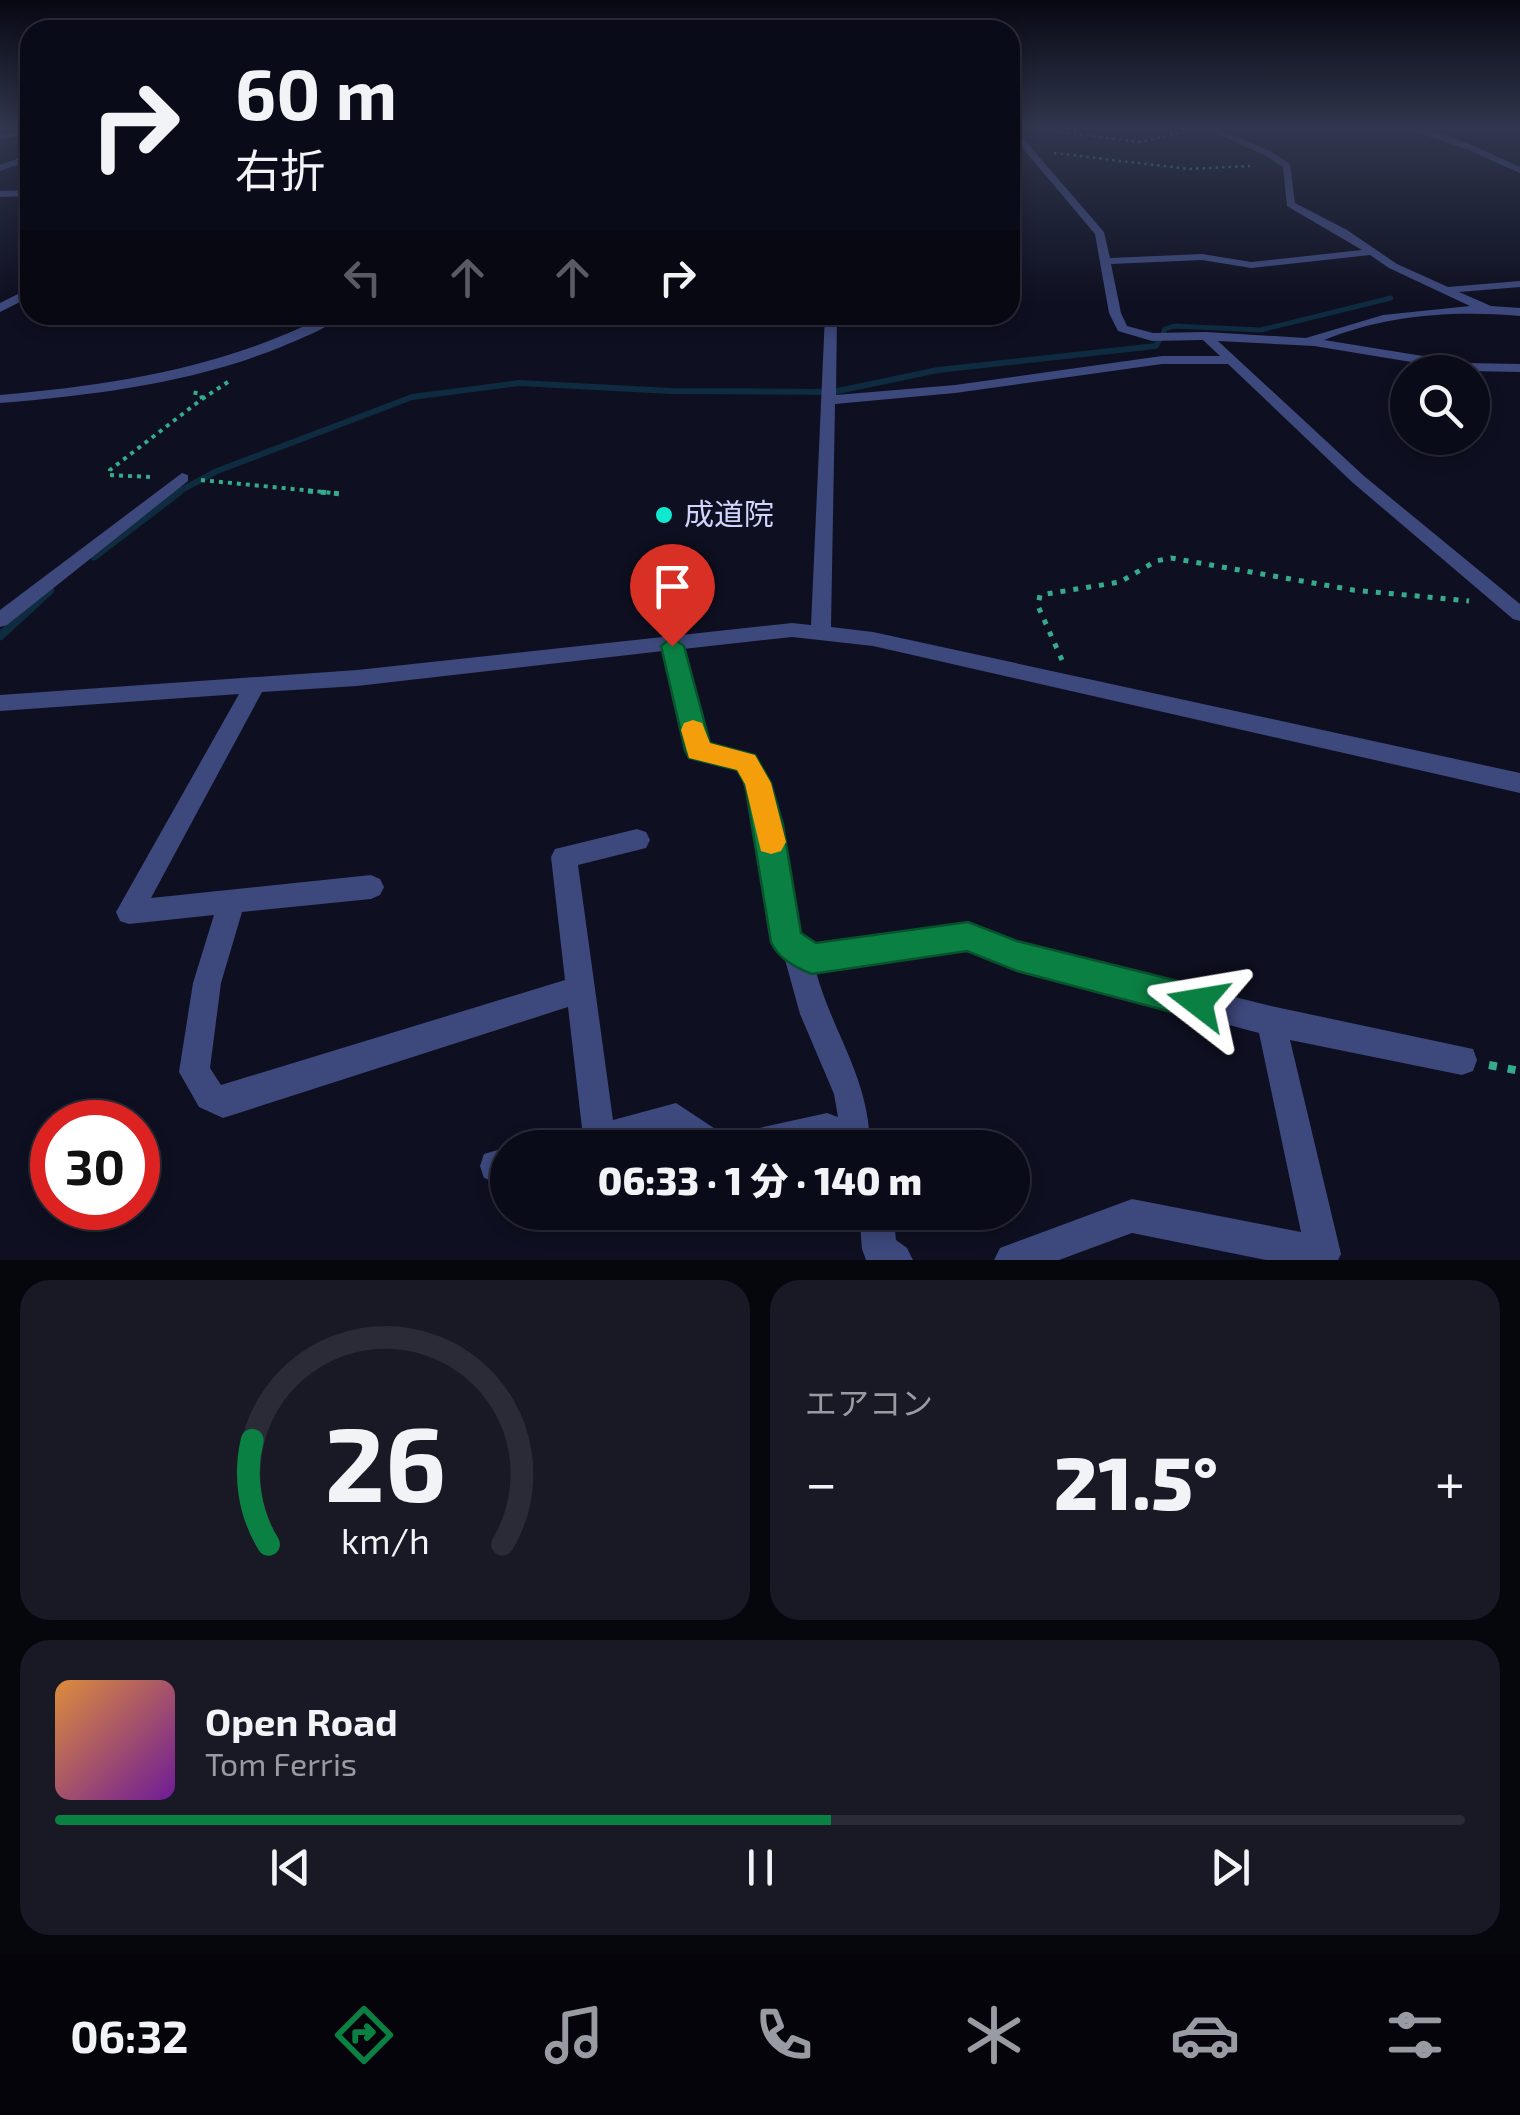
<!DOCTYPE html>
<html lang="ja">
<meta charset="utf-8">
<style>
body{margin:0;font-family:"Exo 2","Noto Sans JP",sans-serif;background:#181925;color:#f1f3f6;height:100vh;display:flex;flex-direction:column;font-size:38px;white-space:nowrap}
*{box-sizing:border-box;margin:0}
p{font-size:32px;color:#999ba2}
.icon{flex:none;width:55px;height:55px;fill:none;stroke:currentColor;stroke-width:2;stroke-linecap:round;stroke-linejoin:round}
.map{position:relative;height:1260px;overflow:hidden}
.panel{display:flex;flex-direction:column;gap:20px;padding:20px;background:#06060d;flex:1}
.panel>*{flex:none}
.guide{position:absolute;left:20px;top:20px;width:1000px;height:305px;border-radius:30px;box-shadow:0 5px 15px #0003,0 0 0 2px #2a2b37;background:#0a0b18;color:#f1f3f6;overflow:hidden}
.tools{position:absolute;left:1390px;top:355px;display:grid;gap:20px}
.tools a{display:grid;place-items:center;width:100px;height:100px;border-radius:50%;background:#0a0b18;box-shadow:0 5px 15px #0003,0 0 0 2px #2a2b37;font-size:50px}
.speed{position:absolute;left:30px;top:1100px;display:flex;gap:20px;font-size:50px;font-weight:700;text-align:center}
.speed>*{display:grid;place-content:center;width:130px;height:130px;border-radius:50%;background:#0a0b18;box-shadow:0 5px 15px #0003,0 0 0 2px #2a2b37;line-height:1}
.speed .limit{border:15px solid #d22;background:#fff;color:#111}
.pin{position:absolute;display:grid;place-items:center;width:85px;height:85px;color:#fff;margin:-102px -42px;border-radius:50% 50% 50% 0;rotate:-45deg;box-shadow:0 0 10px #0007}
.pin .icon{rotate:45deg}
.me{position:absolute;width:110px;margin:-55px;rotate:284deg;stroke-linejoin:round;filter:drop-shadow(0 0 8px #0008)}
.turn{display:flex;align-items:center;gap:35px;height:210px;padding:0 50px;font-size:45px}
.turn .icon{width:130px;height:130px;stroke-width:2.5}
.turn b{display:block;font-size:70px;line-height:85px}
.lanes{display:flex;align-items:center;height:95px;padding:0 50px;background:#0003;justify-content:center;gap:50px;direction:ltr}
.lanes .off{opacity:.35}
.big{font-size:75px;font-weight:800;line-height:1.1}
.panel .card{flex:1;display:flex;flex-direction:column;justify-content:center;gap:15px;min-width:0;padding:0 35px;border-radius:30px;background:#181925}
.panel .dial{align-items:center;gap:0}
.dial svg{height:260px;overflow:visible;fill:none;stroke:#2a2b37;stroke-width:7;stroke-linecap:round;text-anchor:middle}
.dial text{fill:#f1f3f6;stroke:none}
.song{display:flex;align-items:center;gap:30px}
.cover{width:120px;height:120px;border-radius:15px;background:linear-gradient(135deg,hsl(30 70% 55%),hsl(280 70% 35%))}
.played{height:10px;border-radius:5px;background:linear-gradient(90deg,#0b8043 55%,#2a2b37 55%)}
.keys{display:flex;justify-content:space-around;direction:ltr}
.heat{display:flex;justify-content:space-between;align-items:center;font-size:55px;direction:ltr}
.panel .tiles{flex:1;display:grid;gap:20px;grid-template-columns:1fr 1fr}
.card:last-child{grid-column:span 2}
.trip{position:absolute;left:490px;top:1130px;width:540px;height:100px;border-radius:50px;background:#0a0b18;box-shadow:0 5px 15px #0003,0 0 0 2px #2a2b37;font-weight:800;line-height:100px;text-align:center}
.dock{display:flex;height:160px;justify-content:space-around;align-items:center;background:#04040a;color:#999ba2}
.dock .icon{width:70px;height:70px}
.dock .on{color:#0b8043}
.dock b{font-size:45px;color:#f1f3f6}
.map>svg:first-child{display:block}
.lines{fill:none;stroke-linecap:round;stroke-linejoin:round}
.stream-far2{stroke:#0e2b3f;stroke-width:5}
.stream-far1{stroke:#0e2b3f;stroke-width:6}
.stream{stroke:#0e2b3f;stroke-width:9}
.path-far3{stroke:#36ab8b;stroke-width:2.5;stroke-dasharray:2.5 4;stroke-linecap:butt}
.path-far2{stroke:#36ab8b;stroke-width:4;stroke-dasharray:4 5;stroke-linecap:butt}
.path-far1{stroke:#36ab8b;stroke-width:5;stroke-dasharray:5 8;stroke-linecap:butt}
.path{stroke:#36ab8b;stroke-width:8;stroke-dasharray:8 11;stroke-linecap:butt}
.minor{fill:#3d487c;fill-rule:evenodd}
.route{fill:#0b8043;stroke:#07532c;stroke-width:2.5}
.slow{fill:#f59e0b}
.poi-dot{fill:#0fe9d0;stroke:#0e0f20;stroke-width:4}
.labels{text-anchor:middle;stroke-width:10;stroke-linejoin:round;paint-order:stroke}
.poi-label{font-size:30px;fill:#d1d5fc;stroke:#0e0f20;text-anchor:start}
</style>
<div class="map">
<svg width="1520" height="1260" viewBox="0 0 1520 1260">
<rect width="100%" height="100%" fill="#0e0f20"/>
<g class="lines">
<path class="stream-far2" d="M 1159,341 L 1165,329 L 1174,326 L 1261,330 L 1391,298"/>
<path class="stream-far1" d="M 176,493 L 217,471 L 412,397 L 519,383 L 671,391 L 833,392 L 938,370 L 1156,346 L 1160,338"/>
<path class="stream" d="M 94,556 L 179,491
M 0,636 L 50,590"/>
<path class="path-far3" d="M 1035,129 L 1140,142 L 1196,129
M 1054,153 L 1189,169 L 1250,166"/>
<path class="path-far2" d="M 202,399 L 228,382
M 150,477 L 109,475 L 110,470 L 202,399 L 201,394 L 191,392
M 201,480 L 334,493"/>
<path class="path-far1" d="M 308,491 L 342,494
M 1062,660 L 1038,606 L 1040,595 L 1120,582 L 1156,561 L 1171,558 L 1353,590 L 1469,601"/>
<path class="path" d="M 1489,1065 L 1520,1071"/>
<path class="minor" d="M 1010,129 L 1015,129 L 1104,232 L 1110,258 L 1202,254 L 1251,262 L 1362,250 L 1287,206 L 1283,167 L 1264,155 L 1207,129 L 1217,129 L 1270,151 L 1290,164 L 1295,203 L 1347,230 L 1397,264 L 1448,287 L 1520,281 L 1520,287 L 1459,292 L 1491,306 L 1520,308 L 1520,316 C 1455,310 1385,315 1324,340 L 1466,363 L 1520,364 L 1520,372 L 1466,371 L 1314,346 L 1218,341 L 1364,476 L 1520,604 L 1520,621 L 1513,619 L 1352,482 L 1228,364 L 1162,364 L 955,393 L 835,404 L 831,627 L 873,632 L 1520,773 L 1520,793 L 873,646 L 792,637 L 683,649 L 708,743 L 754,756 C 784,813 790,872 800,935 L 815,945 L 968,924 L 1017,943 L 1271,1006 L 1473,1049 L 1477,1060 L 1473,1071 L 1462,1075 L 1290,1040 L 1341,1254 L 1338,1260 L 1266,1260 L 1132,1233 L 1059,1260 L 994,1260 L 1000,1248 L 1132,1199 L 1301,1232 L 1259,1033 L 1017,969 L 968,950 L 816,972 C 834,1036 870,1079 870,1148 L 689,1148 L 673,1136 L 629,1148 L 551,1148 L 556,1137 L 582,1128 L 568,1007 L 223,1118 L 199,1107 L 179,1072 L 193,983 L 214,915 L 129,924 L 120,921 L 116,912 L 239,694 L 0,711 L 0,695 L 357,670 L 792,623 L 811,625 L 825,315 L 837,315 L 836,395 L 955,385 L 1162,356 L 1220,356 L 1203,340 L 1152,341 L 1118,331 L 1109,313 L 1095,234 L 1010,133 ZM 1370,255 L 1389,268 L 1470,306 L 1383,315 L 1306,338 L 1206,332 L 1153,333 L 1127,326 L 1121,313 L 1111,264 L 1202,260 L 1251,268 ZM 663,651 L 690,756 L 738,769 L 758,826 L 773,942 L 784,956 L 800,1014 L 834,1094 L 838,1117 L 827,1113 L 741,1132 L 729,1138 L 676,1103 L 613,1120 L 578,865 L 646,848 L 650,840 L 646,832 L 637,829 L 555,849 L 551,857 L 565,980 L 221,1085 L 210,1068 L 221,983 L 242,912 L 371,899 L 380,895 L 384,887 L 380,879 L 371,875 L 151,898 L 262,692 L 357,686 Z
M 1406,129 C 1440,127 1489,153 1520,167 L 1520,173 L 1466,149 Z
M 30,130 L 30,134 L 0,139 L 0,135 Z
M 30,154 L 30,160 L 0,171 L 0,165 Z
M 30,190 L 30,196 L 0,197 L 0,191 Z
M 30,288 L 30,297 L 0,312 L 0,303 Z
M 327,315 L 343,315 C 326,329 302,338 281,347 C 192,383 95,395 0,403 L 0,395 C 114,385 224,368 327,315 Z
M 182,473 L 188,475 L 188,481 L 7,625 L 0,627 L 0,610 Z
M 508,1147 L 508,1180 L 496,1182 L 484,1178 L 480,1166 L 484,1154 Z
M 859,1212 L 893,1212 L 896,1240 L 907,1248 L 913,1260 L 866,1260 L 862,1249 Z"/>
</g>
<linearGradient id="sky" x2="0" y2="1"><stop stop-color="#080812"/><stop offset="0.42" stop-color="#30374e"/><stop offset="1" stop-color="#30374e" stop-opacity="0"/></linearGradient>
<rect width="1520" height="305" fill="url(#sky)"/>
<path class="route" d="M 672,637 L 684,646 L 710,743 L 755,755 L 771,783 L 783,825 L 801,933 L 816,943 L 968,922 L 1017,941 L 1198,986 L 1210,991 L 1215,1002 L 1210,1014 L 1198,1019 L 1017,971 L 967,951 L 812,974 C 796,968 778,958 771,942 L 745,784 L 737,770 L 689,758 L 685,750 L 661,646 Z"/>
<path class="slow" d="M 693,720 L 702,723 L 710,743 L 755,755 L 771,783 L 786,842 L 781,851 L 771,854 L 761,851 L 745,784 L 737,770 L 689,758 L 681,730 L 684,723 Z"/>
<circle class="poi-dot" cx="664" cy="515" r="10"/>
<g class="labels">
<g class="poi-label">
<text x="684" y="525">成道院</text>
</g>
</g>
</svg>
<div class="tools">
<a><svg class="icon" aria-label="search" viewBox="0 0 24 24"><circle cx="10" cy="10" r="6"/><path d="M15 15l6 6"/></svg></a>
</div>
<div class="speed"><div class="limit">30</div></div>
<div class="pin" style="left:672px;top:646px;background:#d93025"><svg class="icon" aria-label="arrive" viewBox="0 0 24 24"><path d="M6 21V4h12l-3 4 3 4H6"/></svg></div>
<svg class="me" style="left:1198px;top:1002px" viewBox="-20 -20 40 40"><path d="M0-17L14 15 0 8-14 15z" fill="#0b8043" stroke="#fff" stroke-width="4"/></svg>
<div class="trip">06:33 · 1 分 · 140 m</div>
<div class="guide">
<div class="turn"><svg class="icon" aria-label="right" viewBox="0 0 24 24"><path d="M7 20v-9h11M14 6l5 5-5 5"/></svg><div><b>60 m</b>右折</div></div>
<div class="lanes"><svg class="icon off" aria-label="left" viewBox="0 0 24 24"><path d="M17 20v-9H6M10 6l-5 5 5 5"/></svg><svg class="icon off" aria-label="ahead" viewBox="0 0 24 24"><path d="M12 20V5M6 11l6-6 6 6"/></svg><svg class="icon off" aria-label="ahead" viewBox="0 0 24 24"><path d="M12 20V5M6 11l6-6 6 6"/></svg><svg class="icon" aria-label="right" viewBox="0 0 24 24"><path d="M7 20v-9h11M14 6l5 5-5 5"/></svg></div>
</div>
</div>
<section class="panel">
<div class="tiles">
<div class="card dial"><svg viewBox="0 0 100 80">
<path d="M14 69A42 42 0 1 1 86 69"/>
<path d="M14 69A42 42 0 0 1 9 37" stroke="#0b8043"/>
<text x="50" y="56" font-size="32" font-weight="700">26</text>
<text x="50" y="72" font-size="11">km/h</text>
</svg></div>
<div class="card"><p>エアコン</p>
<div class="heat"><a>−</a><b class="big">21.5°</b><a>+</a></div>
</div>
<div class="card">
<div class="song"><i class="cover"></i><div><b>Open Road</b><p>Tom Ferris</p></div></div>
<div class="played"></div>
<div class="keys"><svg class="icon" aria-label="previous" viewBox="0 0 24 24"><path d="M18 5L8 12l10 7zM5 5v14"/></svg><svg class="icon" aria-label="pause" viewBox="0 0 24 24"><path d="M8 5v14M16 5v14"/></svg><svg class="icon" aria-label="next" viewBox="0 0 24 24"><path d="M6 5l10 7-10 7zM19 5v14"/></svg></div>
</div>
</div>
</section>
<nav class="dock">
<b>06:32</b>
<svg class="icon on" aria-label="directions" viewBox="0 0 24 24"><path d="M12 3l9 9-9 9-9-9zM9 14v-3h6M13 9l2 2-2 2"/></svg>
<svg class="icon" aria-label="music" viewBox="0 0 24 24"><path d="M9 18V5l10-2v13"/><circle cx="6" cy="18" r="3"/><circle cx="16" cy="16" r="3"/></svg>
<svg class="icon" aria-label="phone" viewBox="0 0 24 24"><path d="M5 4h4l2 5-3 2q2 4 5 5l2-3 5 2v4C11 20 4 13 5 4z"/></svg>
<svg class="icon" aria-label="climate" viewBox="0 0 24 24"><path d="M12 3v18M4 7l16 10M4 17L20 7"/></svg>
<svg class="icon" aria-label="car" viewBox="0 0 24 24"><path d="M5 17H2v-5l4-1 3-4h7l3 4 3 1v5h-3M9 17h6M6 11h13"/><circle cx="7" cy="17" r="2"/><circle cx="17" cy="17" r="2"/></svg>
<svg class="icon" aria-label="filters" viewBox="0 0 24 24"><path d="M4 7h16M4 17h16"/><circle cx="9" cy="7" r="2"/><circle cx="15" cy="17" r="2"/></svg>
</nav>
